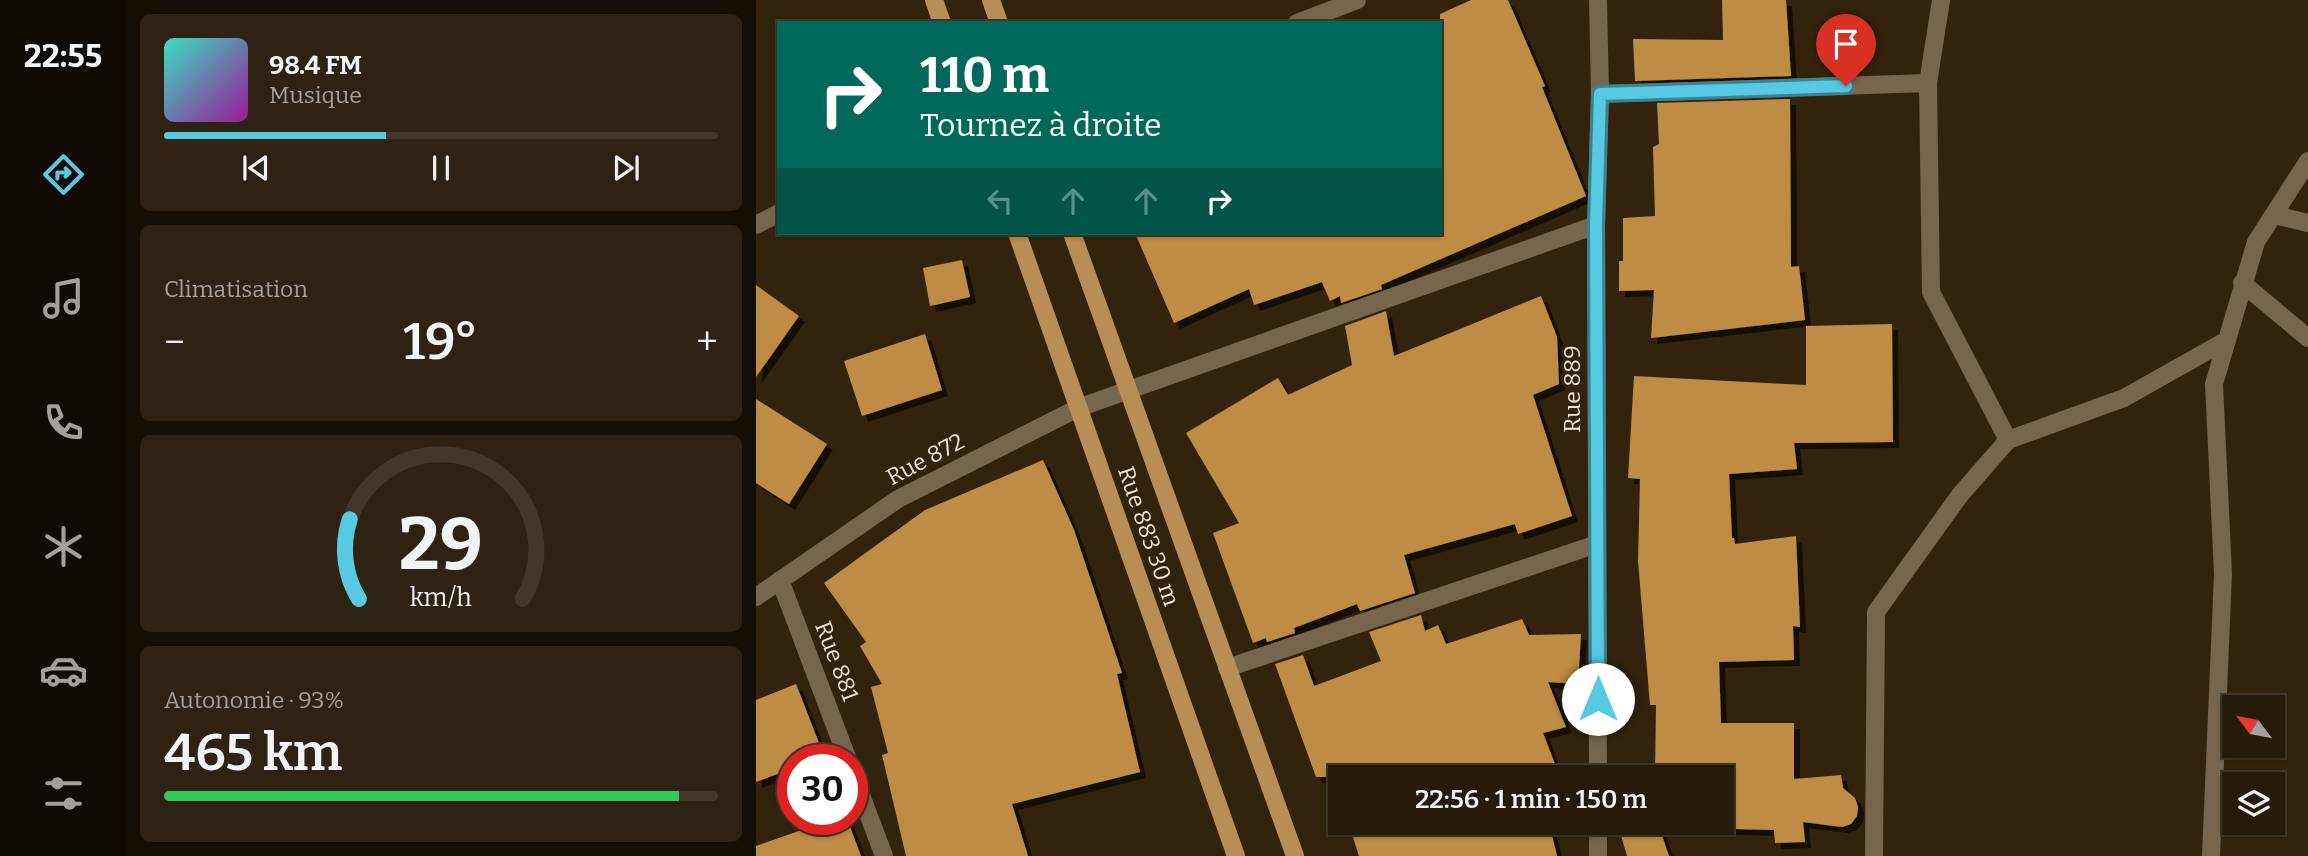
<!DOCTYPE html>
<html lang="fr">
<meta charset="utf-8">
<style>
body{margin:0;font-family:Bitter,serif;background:#2e2312;color:#f1f3f6;height:100vh;display:flex;flex-direction:column;font-size:26px;white-space:nowrap}
*{box-sizing:border-box;margin:0}
p{font-size:23px;color:#a4a19c}
.icon{flex:none;width:38px;height:38px;fill:none;stroke:currentColor;stroke-width:2;stroke-linecap:round;stroke-linejoin:round}
.map{position:relative;flex:1;overflow:hidden}
.side{display:flex;flex-direction:column;gap:14px;padding:14px;background:#150e05;width:630px}
.side>*{flex:none}
.guide{position:absolute;left:21px;top:21px;width:665px;height:214px;border-radius:0px;box-shadow:0 2px 5px #0004,0 0 0 2px #42382a;background:#00695c;color:#fff;overflow:hidden}
.needle{width:46px;rotate:302deg}
.fabs{position:absolute;left:1466px;top:695px;display:grid;gap:14px}
.fabs a{display:grid;place-items:center;width:63px;height:63px;border-radius:0px;background:#261a09;box-shadow:0 2px 5px #0004,0 0 0 2px #42382a;font-size:35px}
.speed{position:absolute;left:21px;top:744px;display:flex;gap:14px;font-size:35px;font-weight:700;text-align:center}
.speed>*{display:grid;place-content:center;width:91px;height:91px;border-radius:50%;background:#261a09;box-shadow:0 2px 5px #0004,0 0 0 2px #42382a;line-height:1}
.speed .limit{border:10px solid #d22;background:#fff;color:#111}
.pin{position:absolute;display:grid;place-items:center;width:60px;height:60px;color:#fff;margin:-72px -30px;border-radius:50% 50% 50% 0;rotate:-45deg;box-shadow:0 0 7px #0007}
.pin .icon{rotate:45deg}
.me{position:absolute;width:77px;margin:-38px;rotate:0deg;stroke-linejoin:round;filter:drop-shadow(0 0 5px #0008)}
.turn{display:flex;align-items:center;gap:24px;height:147px;padding:0 28px;font-size:32px}
.turn .icon{width:91px;height:91px;stroke-width:2.5}
.turn b{display:block;font-size:49px;line-height:60px}
.lanes{display:flex;align-items:center;height:66px;padding:0 28px;background:#0003;justify-content:center;gap:35px;direction:ltr}
.lanes .off{opacity:.35}
.big{font-size:52px;font-weight:600;line-height:1.1}
.side .card{flex:1;display:flex;flex-direction:column;justify-content:center;gap:10px;min-width:0;padding:0 24px;border-radius:10px;background:#2e2312}
.side .dial{align-items:center;gap:0}
.dial svg{height:182px;overflow:visible;fill:none;stroke:#42382a;stroke-width:7;stroke-linecap:round;text-anchor:middle}
.dial text{fill:#f1f3f6;stroke:none}
.song{display:flex;align-items:center;gap:21px}
.cover{width:84px;height:84px;border-radius:10px;background:linear-gradient(135deg,hsl(170 70% 55%),hsl(300 70% 35%))}
.played{height:7px;border-radius:4px;background:linear-gradient(90deg,#57c9e2 40%,#42382a 40%)}
.keys{display:flex;justify-content:space-around;direction:ltr}
.heat{display:flex;justify-content:space-between;align-items:center;font-size:38px;direction:ltr}
.charge{height:10px;border-radius:5px;background:linear-gradient(90deg,#34c759 93%,#42382a 0)}
.trip{position:absolute;left:572px;top:765px;width:406px;height:70px;border-radius:0px;background:#261a09;box-shadow:0 2px 5px #0004,0 0 0 2px #42382a;font-weight:600;line-height:70px;text-align:center}
main{display:flex;flex:1;min-height:0}
.dock{display:flex;flex-direction:column;width:126px;justify-content:space-around;align-items:center;background:#0f0a04;color:#a4a19c}
.dock .icon{width:49px;height:49px}
.dock .on{color:#57c9e2}
.dock b{font-size:32px;color:#f1f3f6}
.map>svg:first-child{display:block}
.building{fill:#be8c45;filter:url(#shadow)}
.lines{fill:none;stroke-linecap:round;stroke-linejoin:round}
.minor{stroke:#78654d;stroke-width:18}
.primary{stroke:#b68e56;stroke-width:18}
.route-casing{stroke:#398393;stroke-width:18}
.route{stroke:#57c9e2;stroke-width:12}
.labels{text-anchor:middle;stroke-width:7;stroke-linejoin:round;paint-order:stroke}
.street-label{font-size:23px;fill:#efe4d7;stroke:#33230c}
</style>
<main>
<nav class="dock">
<b>22:55</b>
<svg class="icon on" aria-label="directions" viewBox="0 0 24 24"><path d="M12 3l9 9-9 9-9-9zM9 14v-3h6M13 9l2 2-2 2"/></svg>
<svg class="icon" aria-label="music" viewBox="0 0 24 24"><path d="M9 18V5l10-2v13"/><circle cx="6" cy="18" r="3"/><circle cx="16" cy="16" r="3"/></svg>
<svg class="icon" aria-label="phone" viewBox="0 0 24 24"><path d="M5 4h4l2 5-3 2q2 4 5 5l2-3 5 2v4C11 20 4 13 5 4z"/></svg>
<svg class="icon" aria-label="climate" viewBox="0 0 24 24"><path d="M12 3v18M4 7l16 10M4 17L20 7"/></svg>
<svg class="icon" aria-label="car" viewBox="0 0 24 24"><path d="M5 17H2v-5l4-1 3-4h7l3 4 3 1v5h-3M9 17h6M6 11h13"/><circle cx="7" cy="17" r="2"/><circle cx="17" cy="17" r="2"/></svg>
<svg class="icon" aria-label="filters" viewBox="0 0 24 24"><path d="M4 7h16M4 17h16"/><circle cx="9" cy="7" r="2"/><circle cx="15" cy="17" r="2"/></svg>
</nav>
<section class="side">
<div class="card">
<div class="song"><i class="cover"></i><div><b>98.4 FM</b><p>Musique</p></div></div>
<div class="played"></div>
<div class="keys"><svg class="icon" aria-label="previous" viewBox="0 0 24 24"><path d="M18 5L8 12l10 7zM5 5v14"/></svg><svg class="icon" aria-label="pause" viewBox="0 0 24 24"><path d="M8 5v14M16 5v14"/></svg><svg class="icon" aria-label="next" viewBox="0 0 24 24"><path d="M6 5l10 7-10 7zM19 5v14"/></svg></div>
</div>
<div class="card"><p>Climatisation</p>
<div class="heat"><a>−</a><b class="big">19°</b><a>+</a></div>
</div>
<div class="card dial"><svg viewBox="0 0 100 80">
<path d="M14 69A42 42 0 1 1 86 69"/>
<path d="M14 69A42 42 0 0 1 10 34" stroke="#57c9e2"/>
<text x="50" y="56" font-size="32" font-weight="700">29</text>
<text x="50" y="72" font-size="11">km/h</text>
</svg></div>
<div class="card"><p>Autonomie · 93%</p><b class="big">465 km</b><div class="charge"></div></div>
</section>
<div class="map">
<svg width="1552" height="856" viewBox="0 0 1552 856">
<defs>
<filter id="shadow"><feDropShadow dx="6" dy="6" stdDeviation="0" flood-color="#0009"/></filter>
</defs>
<rect width="100%" height="100%" fill="#33230c"/>
<path class="building" d="M 715,0 L 752,0 L 789,86 L 786,87 L 830,196 L 625,285 L 626,289 L 585,303 L 584,296 L 574,301 L 566,282 L 498,305 L 493,289 L 418,323 L 379,233 L 684,233 L 684,14 Z
M 966,0 L 1030,0 L 1035,76 L 879,81 L 877,39 L 967,40 Z
M 1034,99 L 1035,267 L 1043,266 L 1049,320 L 895,338 L 898,290 L 863,291 L 863,261 L 867,261 L 867,218 L 899,216 L 897,147 L 903,144 L 901,103 Z
M 206,260 L 214,297 L 174,306 L 167,268 Z
M 0,285 L 43,316 L 0,377 Z
M 785,296 L 801,337 L 803,384 L 777,395 L 816,516 L 762,534 L 759,524 L 648,555 L 659,593 L 604,611 L 601,604 L 538,628 L 539,633 L 511,642 L 510,638 L 497,643 L 457,533 L 483,523 L 430,433 L 522,378 L 532,395 L 596,365 L 589,326 L 630,311 L 638,356 Z
M 1136,324 L 1137,442 L 1038,443 L 1041,469 L 973,474 L 976,538 L 978,538 L 979,544 L 1040,536 L 1044,627 L 1037,626 L 1038,660 L 963,662 L 965,723 L 1038,723 L 1038,779 L 1085,775 L 1087,788 L 1099,798 L 1102,807 L 1101,816 L 1095,824 L 1086,827 L 1047,822 L 1049,842 L 1019,843 L 1018,830 L 903,827 L 913,856 L 871,856 L 861,822 L 966,822 L 966,777 L 899,777 L 900,705 L 894,705 L 882,561 L 884,479 L 872,478 L 878,376 L 1050,385 L 1050,326 Z
M 169,334 L 186,390 L 106,416 L 88,361 Z
M 0,399 L 71,444 L 33,504 L 0,483 Z
M 287,460 L 318,530 L 366,673 L 361,674 L 384,772 L 256,804 L 272,856 L 150,856 L 126,755 L 132,753 L 115,687 L 126,684 L 104,646 L 110,642 L 68,583 L 169,510 Z
M 665,615 L 669,631 L 682,625 L 690,644 L 766,619 L 773,635 L 825,634 L 822,684 L 792,682 L 810,727 L 787,733 L 804,777 L 584,777 L 584,798 L 578,777 L 560,777 L 519,664 L 547,655 L 558,686 L 625,661 L 613,632 Z
M 40,684 L 68,756 L 59,760 L 37,760 L 37,768 L 0,782 L 0,700 Z
M 77,819 L 91,819 L 105,856 L 0,856 L 0,846 Z
M 592,822 L 807,822 L 794,827 L 801,856 L 603,856 Z"/>
<g class="lines">
<path class="minor" d="M 842,0 L 844,94 L 840,225 L 842,777
M 1185,0 L 1172,83 L 1175,292 L 1252,440
M 541,23 L 601,0
M 844,94 L 1172,83
M 1518,215 L 1552,223
M 0,225 L 23,213
M 1486,283 L 1552,338
M 24,580 L 92,760
M 0,597 L 142,499 L 322,408 L 840,225
M 471,668 L 841,544
M 96,771 L 128,856
M 842,822 L 842,856
M 1118,856 L 1120,612 L 1204,495 L 1252,440 L 1368,398 L 1471,340
M 1455,856 L 1467,574 L 1458,384 L 1500,242 L 1552,161"/>
<path class="primary" d="M 178,0 L 186,23
M 235,0 L 243,23
M 261,233 L 480,856
M 316,233 L 539,856"/>
</g>
<g class="lines">
<g class="route-casing">
<path id="route" d="M 842,699 L 840,225 L 844,94 L 1090,86"/>
</g>
<use href="#route" class="route"/>
</g>
<g class="labels">
<g class="street-label">
<text transform="translate(816 389) rotate(-90)" y="8">Rue 889</text>
<text transform="translate(169 459) rotate(-28)" y="8">Rue 872</text>
<text transform="translate(393 536) rotate(71)" y="8">Rue 883 30 m</text>
<text transform="translate(81 661) rotate(69)" y="8">Rue 881</text>
</g>
</g>
</svg>
<div class="fabs">
<a><svg class="needle" viewBox="-14 -14 28 28"><path d="M0-13l5 13h-10z" fill="#e53935"/><path d="M0 13l5-13h-10z" fill="#a4a19c"/></svg></a>
<a><svg class="icon" aria-label="layers" viewBox="0 0 24 24"><path d="M12 4l9 5-9 5-9-5zM3 14l9 5 9-5"/></svg></a>
</div>
<div class="speed"><div class="limit">30</div></div>
<div class="pin" style="left:1090px;top:86px;background:#d93025"><svg class="icon" aria-label="arrive" viewBox="0 0 24 24"><path d="M6 21V4h12l-3 4 3 4H6"/></svg></div>
<svg class="me" style="left:842px;top:699px" viewBox="-20 -20 40 40"><circle r="19" fill="#fff"/><path d="M0-13L10 11 0 6-10 11z" fill="#57c9e2"/></svg>
<div class="trip">22:56 · 1 min · 150 m</div>
<div class="guide">
<div class="turn"><svg class="icon" aria-label="right" viewBox="0 0 24 24"><path d="M7 20v-9h11M14 6l5 5-5 5"/></svg><div><b>110 m</b>Tournez à droite</div></div>
<div class="lanes"><svg class="icon off" aria-label="left" viewBox="0 0 24 24"><path d="M17 20v-9H6M10 6l-5 5 5 5"/></svg><svg class="icon off" aria-label="ahead" viewBox="0 0 24 24"><path d="M12 20V5M6 11l6-6 6 6"/></svg><svg class="icon off" aria-label="ahead" viewBox="0 0 24 24"><path d="M12 20V5M6 11l6-6 6 6"/></svg><svg class="icon" aria-label="right" viewBox="0 0 24 24"><path d="M7 20v-9h11M14 6l5 5-5 5"/></svg></div>
</div>
</div>
</main>
